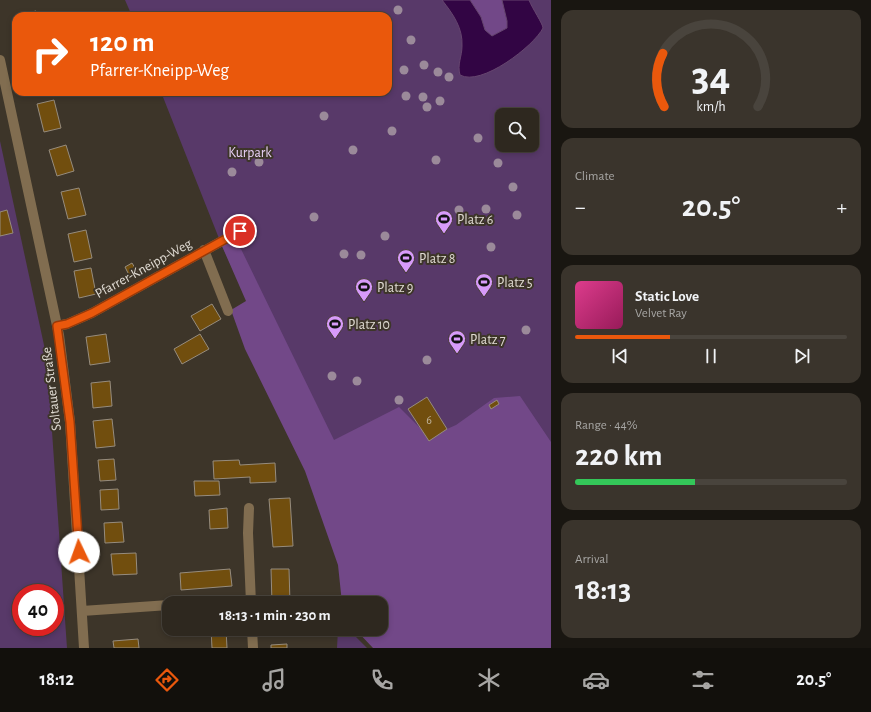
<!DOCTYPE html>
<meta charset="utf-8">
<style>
body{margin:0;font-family:"Alegreya Sans",sans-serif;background:#3a342c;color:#f1f3f6;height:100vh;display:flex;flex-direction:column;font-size:15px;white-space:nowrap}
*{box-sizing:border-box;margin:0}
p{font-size:13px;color:#a7a6a4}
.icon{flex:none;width:22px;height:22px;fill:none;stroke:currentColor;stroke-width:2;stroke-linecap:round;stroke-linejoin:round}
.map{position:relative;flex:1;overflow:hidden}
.drawer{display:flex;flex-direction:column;gap:10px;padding:10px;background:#191611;width:320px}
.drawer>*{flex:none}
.banner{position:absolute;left:12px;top:12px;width:380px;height:84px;border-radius:12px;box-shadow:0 2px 6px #0003,0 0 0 1px #49443d;background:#ea580c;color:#fff;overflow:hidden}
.tools{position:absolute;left:495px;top:108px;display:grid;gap:8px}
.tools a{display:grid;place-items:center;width:44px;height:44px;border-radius:8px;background:#2e281f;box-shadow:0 2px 6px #0003,0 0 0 1px #49443d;font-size:20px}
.speed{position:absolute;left:12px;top:584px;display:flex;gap:8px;font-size:20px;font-weight:700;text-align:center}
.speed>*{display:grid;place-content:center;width:52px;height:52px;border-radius:50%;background:#2e281f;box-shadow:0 2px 6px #0003,0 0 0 1px #49443d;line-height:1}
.speed .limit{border:6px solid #d22;background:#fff;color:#111}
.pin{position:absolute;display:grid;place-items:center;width:34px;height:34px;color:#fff;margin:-17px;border:2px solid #fff;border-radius:50%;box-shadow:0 1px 4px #0007}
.me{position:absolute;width:44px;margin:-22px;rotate:357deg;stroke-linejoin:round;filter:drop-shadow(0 0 3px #0008)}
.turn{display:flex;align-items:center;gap:14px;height:84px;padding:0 12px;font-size:18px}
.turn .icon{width:52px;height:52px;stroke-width:2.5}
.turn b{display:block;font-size:28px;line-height:34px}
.big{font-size:30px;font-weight:700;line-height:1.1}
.drawer .widget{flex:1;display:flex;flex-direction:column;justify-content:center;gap:6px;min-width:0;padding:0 14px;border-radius:12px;background:#3a342c}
.drawer .dial{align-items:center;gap:0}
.dial svg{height:104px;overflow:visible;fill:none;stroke:#49443d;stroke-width:7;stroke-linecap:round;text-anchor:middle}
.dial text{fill:#f1f3f6;stroke:none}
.song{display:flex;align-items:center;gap:12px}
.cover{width:48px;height:48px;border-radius:6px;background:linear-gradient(135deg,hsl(330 70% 55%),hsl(330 70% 35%))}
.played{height:4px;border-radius:2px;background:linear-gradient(90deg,#ea580c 35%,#49443d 35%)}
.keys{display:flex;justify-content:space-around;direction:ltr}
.heat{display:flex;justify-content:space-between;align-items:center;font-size:22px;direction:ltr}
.charge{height:6px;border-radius:3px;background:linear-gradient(90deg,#34c759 44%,#49443d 0)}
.trip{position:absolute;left:162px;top:596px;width:226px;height:40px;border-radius:12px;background:#2e281f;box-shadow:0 2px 6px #0003,0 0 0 1px #49443d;font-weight:700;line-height:40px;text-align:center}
.dock{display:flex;height:64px;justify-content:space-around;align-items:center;background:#12100c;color:#a7a6a4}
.dock .icon{width:28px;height:28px}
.dock .current{color:#ea580c}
.dock b{font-size:18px;color:#f1f3f6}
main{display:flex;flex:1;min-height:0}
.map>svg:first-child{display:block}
.green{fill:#583969;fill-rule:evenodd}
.forest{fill:#724888}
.water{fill:#320544;stroke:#66456f}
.building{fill:#714e0e;stroke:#968c7e}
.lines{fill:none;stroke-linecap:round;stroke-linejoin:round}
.minor{stroke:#816d50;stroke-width:10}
.tree{fill:#9b8a9a}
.route-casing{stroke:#983908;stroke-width:10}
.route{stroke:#ea580c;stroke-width:7}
.labels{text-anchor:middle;stroke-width:4;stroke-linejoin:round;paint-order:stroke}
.number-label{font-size:12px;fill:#c4b8a2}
.park-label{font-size:14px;fill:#e8d0f6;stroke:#3d3529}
.poi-label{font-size:14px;fill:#e0dbd3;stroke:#3d3529;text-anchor:start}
.street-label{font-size:14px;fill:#e0dbd3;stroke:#3d3529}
</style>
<main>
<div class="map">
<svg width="551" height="648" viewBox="0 0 551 648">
<rect width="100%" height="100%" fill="#3d3529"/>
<path class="green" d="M 125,0 L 551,0 L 551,648 L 409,648 L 222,246 L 161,92 L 388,92 L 388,16 L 132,16 ZM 502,115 L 532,115 L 532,145 L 502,145 Z
M 0,141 L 47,359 L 67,648 L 0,648 ZM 21,593 L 55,593 L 55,627 L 21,627 Z
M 338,629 L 348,629 L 367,648 L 337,648 Z"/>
<path class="forest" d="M 470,0 L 502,0 L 507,21 L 507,28 L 492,36 L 487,33 Z
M 231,239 L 241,249 L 334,440 L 399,407 L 429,437 L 456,425 L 494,398 L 520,396 L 551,442 L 551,648 L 373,648 L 355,629 L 381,629 L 381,603 L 342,603 L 338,565 L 305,471 L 245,349 L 231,310 L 246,301 L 222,246 Z"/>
<path class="water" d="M 442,0 L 470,0 L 481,17 L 485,30 L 492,36 L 507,28 L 507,21 L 502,0 L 529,0 C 532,8 543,24 543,28 C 534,46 481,87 460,75 C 457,64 462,57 462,46 C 463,28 453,14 442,0 Z"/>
<path class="building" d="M 36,11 L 37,16 L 19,16 L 19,15 Z
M 54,100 L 61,128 L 44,132 L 37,104 Z
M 66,145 L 74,171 L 57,176 L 49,150 Z
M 79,188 L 86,215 L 68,219 L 61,192 Z
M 7,210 L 13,233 L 0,236 L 0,212 Z
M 86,230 L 92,258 L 74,262 L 68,234 Z
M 132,263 L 138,273 L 130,277 L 125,267 Z
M 91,268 L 96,294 L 79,298 L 74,271 Z
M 212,304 L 221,319 L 200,331 L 191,316 Z
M 106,334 L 110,362 L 90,365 L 86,337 Z
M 200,334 L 209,349 L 182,364 L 174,349 Z
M 110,381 L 112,406 L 93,408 L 91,383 Z
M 427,397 L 447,429 L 429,441 L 408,409 Z
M 497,400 L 499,404 L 491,409 L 489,405 Z
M 112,419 L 115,446 L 96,448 L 93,421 Z
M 114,459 L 116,480 L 100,481 L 98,460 Z
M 239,460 L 240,465 L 275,463 L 276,482 L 250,483 L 250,477 L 214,479 L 213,461 Z
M 194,481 L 219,481 L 220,495 L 195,496 Z
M 118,489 L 119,509 L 101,510 L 100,490 Z
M 290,498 L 293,546 L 273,547 L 269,499 Z
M 227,508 L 228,528 L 210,529 L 209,510 Z
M 122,522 L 124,542 L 105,543 L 104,523 Z
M 136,553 L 137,574 L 113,575 L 111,554 Z
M 230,569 L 232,586 L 181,590 L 180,573 Z
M 271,569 L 289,569 L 290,603 L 272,603 Z
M 211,629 L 226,629 L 227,648 L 212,648 Z
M 138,639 L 139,648 L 114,648 L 113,641 Z
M 287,644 L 287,648 L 271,648 L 271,645 Z"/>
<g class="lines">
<path class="minor" d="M 0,60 L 59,335 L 70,422 L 84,648
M 204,250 L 228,311
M 57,326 L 67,324 L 92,313 L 240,231
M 249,508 L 248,533 L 251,603
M 199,603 L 251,600
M 82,611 L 169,605
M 252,629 L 253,648"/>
</g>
<g class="tree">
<circle cx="398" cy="10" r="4.5"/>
<circle cx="411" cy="40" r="4.5"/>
<circle cx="424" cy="65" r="4.5"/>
<circle cx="404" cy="70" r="4.5"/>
<circle cx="438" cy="72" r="4.5"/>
<circle cx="449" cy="77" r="4.5"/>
<circle cx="406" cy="96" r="4.5"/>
<circle cx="423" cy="97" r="4.5"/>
<circle cx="440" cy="101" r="4.5"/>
<circle cx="427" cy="107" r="4.5"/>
<circle cx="324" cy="116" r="4.5"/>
<circle cx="392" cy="131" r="4.5"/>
<circle cx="478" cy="138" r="4.5"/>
<circle cx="353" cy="150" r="4.5"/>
<circle cx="436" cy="160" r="4.5"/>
<circle cx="259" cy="162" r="4.5"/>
<circle cx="498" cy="163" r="4.5"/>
<circle cx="232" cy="172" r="4.5"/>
<circle cx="513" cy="187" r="4.5"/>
<circle cx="486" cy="209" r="4.5"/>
<circle cx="459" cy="210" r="4.5"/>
<circle cx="517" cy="215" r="4.5"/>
<circle cx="314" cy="217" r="4.5"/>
<circle cx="385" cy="236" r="4.5"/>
<circle cx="491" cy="247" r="4.5"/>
<circle cx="344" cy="254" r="4.5"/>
<circle cx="361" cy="255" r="4.5"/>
<circle cx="526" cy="330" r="4.5"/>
<circle cx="427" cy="360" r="4.5"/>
<circle cx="332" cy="376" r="4.5"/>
<circle cx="357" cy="381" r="4.5"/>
<circle cx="399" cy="400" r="4.5"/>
</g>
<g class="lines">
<g class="route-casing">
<path id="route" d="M 79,552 L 70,422 L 57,326 L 67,324 L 92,313 L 240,231"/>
</g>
<use href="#route" class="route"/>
</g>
<defs>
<g id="stadium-pin" transform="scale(0.9)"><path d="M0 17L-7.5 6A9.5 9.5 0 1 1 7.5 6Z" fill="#d79bf9" stroke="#3d3529"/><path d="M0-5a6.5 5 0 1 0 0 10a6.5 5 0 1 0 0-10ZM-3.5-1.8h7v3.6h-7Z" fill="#111"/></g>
</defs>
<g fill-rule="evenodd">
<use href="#stadium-pin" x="444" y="219"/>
<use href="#stadium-pin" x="406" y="258"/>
<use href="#stadium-pin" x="484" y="282"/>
<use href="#stadium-pin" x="364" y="287"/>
<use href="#stadium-pin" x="335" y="324"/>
<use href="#stadium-pin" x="457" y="339"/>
</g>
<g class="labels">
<g class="number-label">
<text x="429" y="424">6</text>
</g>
<g class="park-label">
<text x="250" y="157">Kurpark</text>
</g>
<g class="poi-label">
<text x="457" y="224">Platz 6</text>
<text x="419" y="263">Platz 8</text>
<text x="497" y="287">Platz 5</text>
<text x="377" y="292">Platz 9</text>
<text x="348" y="329">Platz 10</text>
<text x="470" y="344">Platz 7</text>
</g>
<g class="street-label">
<text transform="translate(143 268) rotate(-29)" y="5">Pfarrer-Kneipp-Weg</text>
<text transform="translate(51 389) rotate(-97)" y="5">Soltauer Straße</text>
</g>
</g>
</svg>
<div class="tools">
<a><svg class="icon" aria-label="search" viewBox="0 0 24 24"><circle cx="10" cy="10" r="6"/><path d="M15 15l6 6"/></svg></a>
</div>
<div class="speed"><div class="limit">40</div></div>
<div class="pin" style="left:240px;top:231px;background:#d93025"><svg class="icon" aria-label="arrive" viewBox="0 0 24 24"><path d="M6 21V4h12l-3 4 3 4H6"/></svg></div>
<svg class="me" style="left:79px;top:552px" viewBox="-20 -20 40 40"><circle r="19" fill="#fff"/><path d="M0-13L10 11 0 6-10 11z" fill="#ea580c"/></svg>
<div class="trip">18:13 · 1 min · 230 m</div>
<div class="banner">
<div class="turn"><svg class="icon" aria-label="right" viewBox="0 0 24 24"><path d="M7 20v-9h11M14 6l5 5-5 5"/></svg><div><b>120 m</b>Pfarrer-Kneipp-Weg</div></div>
</div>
</div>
<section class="drawer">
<div class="widget dial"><svg viewBox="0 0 100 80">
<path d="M14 69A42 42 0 1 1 86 69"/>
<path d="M14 69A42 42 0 0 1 13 28" stroke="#ea580c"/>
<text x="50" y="56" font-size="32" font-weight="700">34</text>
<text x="50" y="72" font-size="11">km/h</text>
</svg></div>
<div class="widget"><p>Climate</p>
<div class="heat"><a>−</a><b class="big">20.5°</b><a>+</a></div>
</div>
<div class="widget">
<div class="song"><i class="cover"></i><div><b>Static Love</b><p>Velvet Ray</p></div></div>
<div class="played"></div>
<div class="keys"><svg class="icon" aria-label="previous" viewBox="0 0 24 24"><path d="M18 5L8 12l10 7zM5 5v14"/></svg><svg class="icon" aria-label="pause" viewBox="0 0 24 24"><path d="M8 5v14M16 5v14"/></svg><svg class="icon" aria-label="next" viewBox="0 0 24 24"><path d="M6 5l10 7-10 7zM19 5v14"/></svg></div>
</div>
<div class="widget"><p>Range · 44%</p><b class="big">220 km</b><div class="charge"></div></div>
<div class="widget"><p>Arrival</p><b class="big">18:13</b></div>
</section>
</main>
<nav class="dock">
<b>18:12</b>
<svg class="icon current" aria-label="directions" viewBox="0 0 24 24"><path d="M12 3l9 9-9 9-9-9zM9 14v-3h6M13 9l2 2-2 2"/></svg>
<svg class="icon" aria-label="music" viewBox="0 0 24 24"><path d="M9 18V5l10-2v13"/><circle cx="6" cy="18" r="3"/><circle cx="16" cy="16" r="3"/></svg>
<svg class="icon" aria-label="phone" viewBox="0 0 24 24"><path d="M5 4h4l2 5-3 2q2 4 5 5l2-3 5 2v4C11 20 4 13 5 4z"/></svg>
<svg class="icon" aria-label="climate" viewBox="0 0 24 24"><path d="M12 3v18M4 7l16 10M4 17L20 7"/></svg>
<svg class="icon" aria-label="car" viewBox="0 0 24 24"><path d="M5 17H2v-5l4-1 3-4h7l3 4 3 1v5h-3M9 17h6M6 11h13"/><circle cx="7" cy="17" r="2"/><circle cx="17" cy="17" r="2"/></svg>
<svg class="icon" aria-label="filters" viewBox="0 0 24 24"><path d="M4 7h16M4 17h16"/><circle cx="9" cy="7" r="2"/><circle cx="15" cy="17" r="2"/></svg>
<b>20.5°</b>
</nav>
